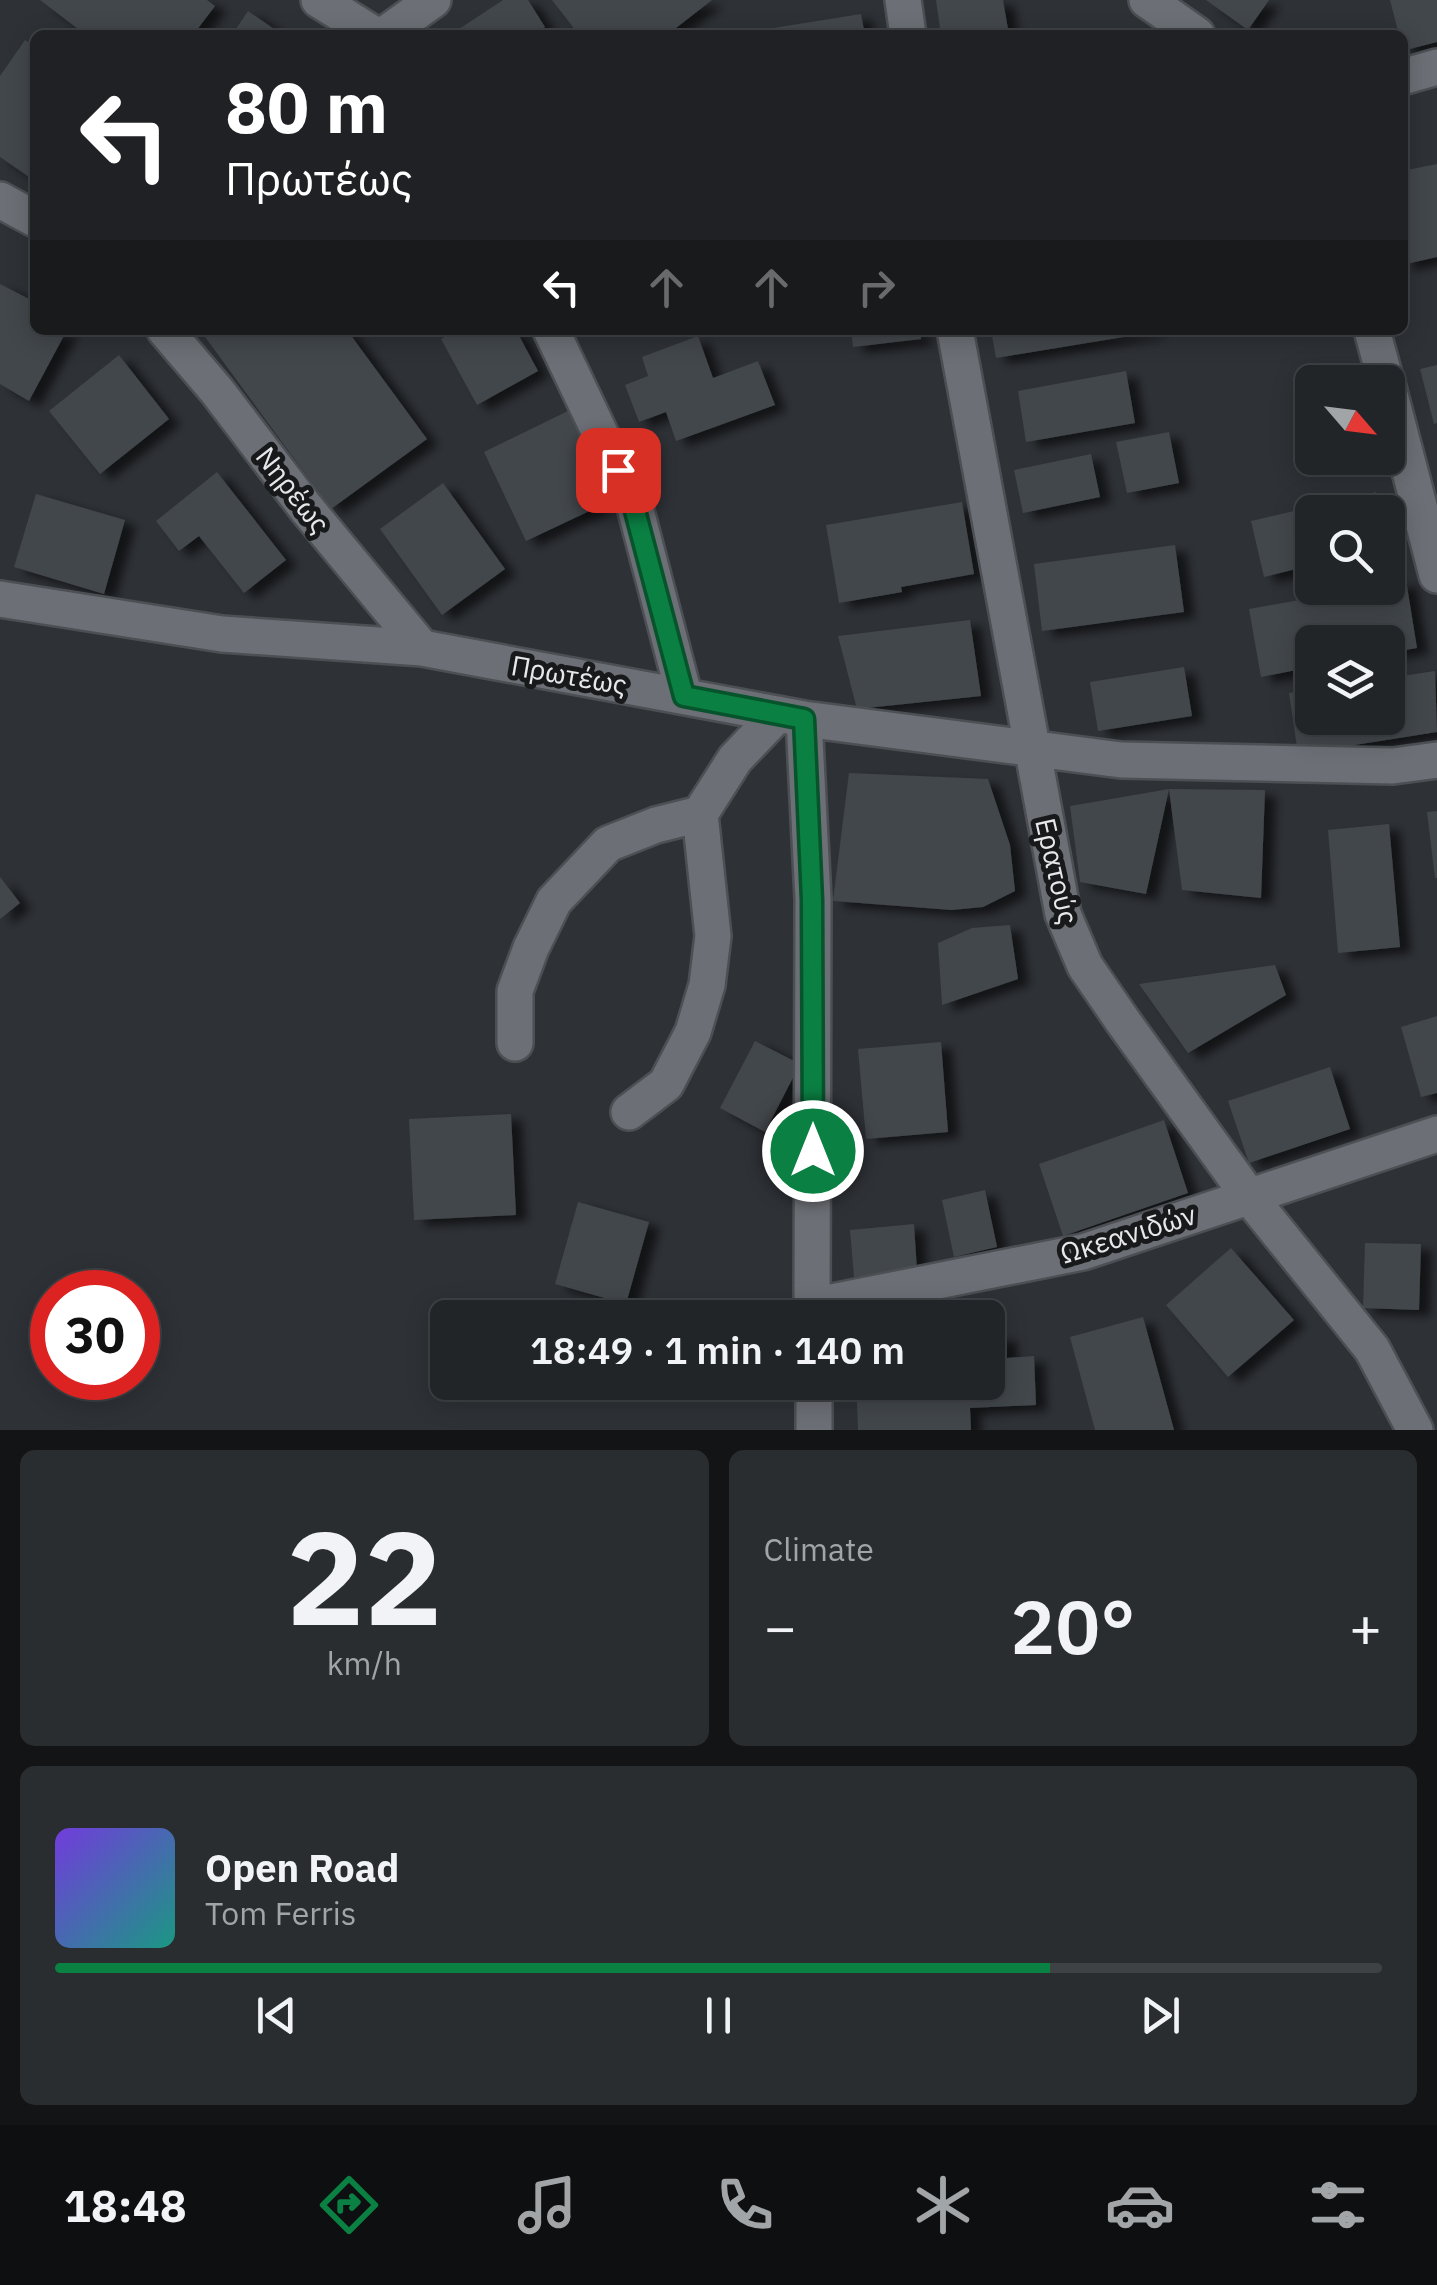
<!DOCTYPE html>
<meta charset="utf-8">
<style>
body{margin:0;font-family:"IBM Plex Sans",sans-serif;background:#2a2d30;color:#f1f3f6;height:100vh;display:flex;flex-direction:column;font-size:38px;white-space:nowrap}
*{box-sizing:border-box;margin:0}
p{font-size:32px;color:#a2a5a8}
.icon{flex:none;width:55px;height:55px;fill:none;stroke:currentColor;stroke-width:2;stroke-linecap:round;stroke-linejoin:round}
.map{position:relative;height:1430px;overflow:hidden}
.drawer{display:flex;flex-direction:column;gap:20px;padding:20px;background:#131416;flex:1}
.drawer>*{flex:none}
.top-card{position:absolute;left:30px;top:30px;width:1378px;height:305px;border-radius:15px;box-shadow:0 5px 25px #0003,0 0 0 2px #3f4245;background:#202124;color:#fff;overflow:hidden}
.needle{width:65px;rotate:118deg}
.fabs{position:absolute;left:1295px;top:365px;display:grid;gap:20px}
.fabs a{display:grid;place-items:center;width:110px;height:110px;border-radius:15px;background:#222528;box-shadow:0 5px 25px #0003,0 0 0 2px #3f4245;font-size:50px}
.speed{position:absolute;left:30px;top:1270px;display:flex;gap:20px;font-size:50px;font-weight:700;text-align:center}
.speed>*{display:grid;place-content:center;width:130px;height:130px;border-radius:50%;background:#222528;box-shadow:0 5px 25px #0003,0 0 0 2px #3f4245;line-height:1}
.speed .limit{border:15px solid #d22;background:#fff;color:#111}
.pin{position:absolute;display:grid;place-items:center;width:85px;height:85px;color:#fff;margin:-42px;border-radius:20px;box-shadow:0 5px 15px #0006}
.me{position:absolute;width:110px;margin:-55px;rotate:0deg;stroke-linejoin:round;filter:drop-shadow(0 0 8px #0008)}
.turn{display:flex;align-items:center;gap:35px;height:210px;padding:0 30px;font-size:45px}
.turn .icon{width:130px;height:130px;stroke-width:2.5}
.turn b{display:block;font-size:70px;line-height:85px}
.lanes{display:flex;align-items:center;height:95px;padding:0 30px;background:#0003;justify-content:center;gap:50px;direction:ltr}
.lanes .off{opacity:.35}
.big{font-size:75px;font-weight:600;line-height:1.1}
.drawer .tile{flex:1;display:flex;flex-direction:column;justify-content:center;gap:15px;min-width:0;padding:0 35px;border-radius:15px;background:#2a2d30}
.drawer .dial{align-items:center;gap:0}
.dial b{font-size:130px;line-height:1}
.song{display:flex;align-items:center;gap:30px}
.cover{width:120px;height:120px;border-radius:15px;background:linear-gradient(135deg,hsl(260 70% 55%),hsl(170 70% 35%))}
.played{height:10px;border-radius:5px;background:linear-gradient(90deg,#0b8043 75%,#3f4245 75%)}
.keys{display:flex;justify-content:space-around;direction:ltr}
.heat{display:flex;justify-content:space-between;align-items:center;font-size:55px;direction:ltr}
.drawer .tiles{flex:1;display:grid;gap:20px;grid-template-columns:1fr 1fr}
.tile:last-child{grid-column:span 2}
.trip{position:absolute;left:430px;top:1300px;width:575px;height:100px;border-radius:15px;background:#222528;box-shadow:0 5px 25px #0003,0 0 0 2px #3f4245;font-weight:600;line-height:100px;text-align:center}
.menu{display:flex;height:160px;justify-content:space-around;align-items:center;background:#0e0f10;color:#a2a5a8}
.menu .icon{width:70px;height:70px}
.menu .selected{color:#0b8043}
.menu b{font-size:45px;color:#f1f3f6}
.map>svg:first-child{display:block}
.building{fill:#43464b;filter:url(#shadow)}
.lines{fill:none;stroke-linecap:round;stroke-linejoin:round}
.minor-casing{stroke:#4c4f53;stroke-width:40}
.minor{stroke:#6c6f75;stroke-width:35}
.route-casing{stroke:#07532c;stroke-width:25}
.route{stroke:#0b8043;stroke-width:18}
.labels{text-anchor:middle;stroke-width:10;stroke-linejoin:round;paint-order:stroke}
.street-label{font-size:28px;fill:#e6e8ec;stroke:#18191b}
</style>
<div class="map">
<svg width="1437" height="1430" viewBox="0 0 1437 1430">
<defs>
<filter id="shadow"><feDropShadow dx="11" dy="6" stdDeviation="5" flood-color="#0009"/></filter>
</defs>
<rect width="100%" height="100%" fill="#2e3136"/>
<path class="building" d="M 40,0 L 207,0 L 215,6 L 193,35 L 86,35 Z
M 503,0 L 528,0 L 545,27 L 533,35 L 450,35 Z
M 552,0 L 712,0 L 667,35 L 579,35 Z
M 936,0 L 1003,0 L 1009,35 L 941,35 Z
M 1206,0 L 1269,0 L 1248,30 Z
M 1390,0 L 1437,0 L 1437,42 L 1402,51 L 1402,35 L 1399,35 Z
M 248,11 L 283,35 L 232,35 Z
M 861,14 L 865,35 L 742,35 L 742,33 Z
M 25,40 L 35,46 L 35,181 L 0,157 L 0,76 Z
M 1437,164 L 1437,257 L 1402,265 L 1402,171 Z
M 0,284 L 35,302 L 35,330 L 67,330 L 29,401 L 0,384 Z
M 200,330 L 347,330 L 427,439 L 331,509 Z
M 458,330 L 516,330 L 538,371 L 477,405 L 441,339 Z
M 851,330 L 920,330 L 921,339 L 853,347 Z
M 991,330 L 1153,330 L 1154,332 L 996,358 Z
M 698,336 L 713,378 L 758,361 L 775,405 L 676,441 L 666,412 L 639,422 L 625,385 L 648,376 L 642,357 Z
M 119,355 L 169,419 L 100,474 L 49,411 Z
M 1437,365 L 1437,423 L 1434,424 L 1420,369 Z
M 1126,371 L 1135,423 L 1026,442 L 1018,391 Z
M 572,409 L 597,464 L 582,472 L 598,507 L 526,541 L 484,452 Z
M 1169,432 L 1179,483 L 1127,493 L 1116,442 Z
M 1091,454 L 1100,497 L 1023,513 L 1014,470 Z
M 217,472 L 286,560 L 244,593 L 199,536 L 179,551 L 156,521 Z
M 443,483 L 505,569 L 442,615 L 380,529 Z
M 1376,492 L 1381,512 L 1312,512 L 1312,565 L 1264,577 L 1251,521 Z
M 36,494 L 125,520 L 104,594 L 14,567 Z
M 962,502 L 974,574 L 901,587 L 902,592 L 839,603 L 826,525 Z
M 1175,545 L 1184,612 L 1042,631 L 1034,564 Z
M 1406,580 L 1417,648 L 1388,653 L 1388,642 L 1312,642 L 1312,667 L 1261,677 L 1249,609 L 1366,588 L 1388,588 L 1388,584 Z
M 970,620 L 981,696 L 857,709 L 838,636 Z
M 1184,667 L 1192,716 L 1098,731 L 1090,682 Z
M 1435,671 L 1437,732 L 1298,754 L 1289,693 L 1312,689 L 1312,718 L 1388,718 L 1388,678 Z
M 849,773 L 988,779 L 1010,845 L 1015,891 L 983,907 L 952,910 L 833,901 Z
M 1169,789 L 1265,790 L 1261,898 L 1182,890 L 1169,789 L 1146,894 L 1080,882 L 1070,806 Z
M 1437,811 L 1437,878 L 1435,878 L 1427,812 Z
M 1389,824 L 1400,947 L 1338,953 L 1328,830 Z
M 0,877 L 20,903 L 0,919 Z
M 1010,925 L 1018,979 L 942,1005 L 938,943 L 972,928 Z
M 1275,965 L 1286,995 L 1188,1053 L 1139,984 Z
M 1437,1016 L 1437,1093 L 1421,1097 L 1401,1027 Z
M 755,1041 L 800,1064 L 765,1132 L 720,1108 Z
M 941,1042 L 948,1132 L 866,1139 L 858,1049 Z
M 1330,1067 L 1350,1129 L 1249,1163 L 1228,1101 Z
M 511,1114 L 516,1215 L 414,1220 L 409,1119 Z
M 1164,1120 L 1188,1193 L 1063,1236 L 1039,1164 Z
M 985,1190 L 997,1247 L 954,1257 L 942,1200 Z
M 578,1202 L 649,1222 L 626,1304 L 555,1284 Z
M 914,1224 L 917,1271 L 854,1277 L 850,1230 Z
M 1365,1243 L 1421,1244 L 1419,1310 L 1363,1308 Z
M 1231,1248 L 1294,1320 L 1228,1377 L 1166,1305 Z
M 1143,1317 L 1174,1430 L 1095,1430 L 1070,1337 Z
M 1006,1335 L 1007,1358 L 1034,1356 L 1036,1405 L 970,1408 L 971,1430 L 858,1430 L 857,1401 L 901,1398 L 900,1382 L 988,1382 L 988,1336 Z"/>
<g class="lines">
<g class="minor-casing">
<path id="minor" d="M 319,0 L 375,35
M 903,0 L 908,35
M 1147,0 L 1197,35
M 384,35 L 433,0
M 1402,77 L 1437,67
M 0,200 L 35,219
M 165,330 L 217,391 L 306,508 L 422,648
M 551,330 L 635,507 L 684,695
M 955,330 L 1063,914 L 1085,966 L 1122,1020 L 1248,1195 L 1372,1349 L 1415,1430
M 1372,330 L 1386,382
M 1388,387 L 1437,575
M 0,599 L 222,634 L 422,648 L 804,719 L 1121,760 L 1393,766 L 1437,760
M 804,719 L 813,899 L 812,1318
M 515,1043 L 515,991 L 531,948 L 554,901 L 608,844 L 656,825 L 700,814
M 629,1112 L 666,1084 L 693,1032 L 707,985 L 713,936 L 700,814 L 735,759 L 778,714
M 812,1306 L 1083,1252 L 1437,1134
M 814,1382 L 814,1430"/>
</g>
<use href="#minor" class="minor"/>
</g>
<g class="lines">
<g class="route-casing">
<path id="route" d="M 618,470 L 634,507 L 684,696 L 804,719 L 812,900 L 813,1151"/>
</g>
<use href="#route" class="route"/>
</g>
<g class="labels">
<g class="street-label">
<text transform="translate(293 490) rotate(52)" y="10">Νηρέως</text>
<text transform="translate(569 675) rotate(10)" y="10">Πρωτέως</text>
<text transform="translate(1057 871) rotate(77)" y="10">Ερατούς</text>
<text transform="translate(1128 1234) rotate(-17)" y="10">Ωκεανιδών</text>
</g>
</g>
</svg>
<div class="fabs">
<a><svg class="needle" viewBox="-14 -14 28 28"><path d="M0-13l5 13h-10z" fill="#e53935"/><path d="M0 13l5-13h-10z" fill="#a2a5a8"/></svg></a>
<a><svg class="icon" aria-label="search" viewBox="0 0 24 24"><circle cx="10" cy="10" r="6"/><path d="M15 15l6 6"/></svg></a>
<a><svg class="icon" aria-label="layers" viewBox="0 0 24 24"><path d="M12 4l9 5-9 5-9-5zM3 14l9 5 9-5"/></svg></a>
</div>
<div class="speed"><div class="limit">30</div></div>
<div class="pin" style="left:618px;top:470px;background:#d93025"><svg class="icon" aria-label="arrive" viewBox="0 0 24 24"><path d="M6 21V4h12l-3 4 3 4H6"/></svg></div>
<svg class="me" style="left:813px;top:1151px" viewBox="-20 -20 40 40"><circle r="17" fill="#0b8043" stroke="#fff" stroke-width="3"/><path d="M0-11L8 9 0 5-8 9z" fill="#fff"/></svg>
<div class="trip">18:49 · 1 min · 140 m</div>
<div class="top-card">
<div class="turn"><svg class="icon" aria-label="left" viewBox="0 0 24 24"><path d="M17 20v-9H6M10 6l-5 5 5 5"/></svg><div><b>80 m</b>Πρωτέως</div></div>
<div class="lanes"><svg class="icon" aria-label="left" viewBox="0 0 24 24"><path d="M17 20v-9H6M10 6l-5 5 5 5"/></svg><svg class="icon off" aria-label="ahead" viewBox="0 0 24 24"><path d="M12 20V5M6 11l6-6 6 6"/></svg><svg class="icon off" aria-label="ahead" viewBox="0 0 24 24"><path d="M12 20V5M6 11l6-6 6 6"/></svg><svg class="icon off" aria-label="right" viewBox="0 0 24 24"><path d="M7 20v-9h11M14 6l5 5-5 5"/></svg></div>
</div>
</div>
<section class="drawer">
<div class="tiles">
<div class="tile dial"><b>22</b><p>km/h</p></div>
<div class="tile"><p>Climate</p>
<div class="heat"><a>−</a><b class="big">20°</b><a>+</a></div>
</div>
<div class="tile">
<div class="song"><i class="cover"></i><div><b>Open Road</b><p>Tom Ferris</p></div></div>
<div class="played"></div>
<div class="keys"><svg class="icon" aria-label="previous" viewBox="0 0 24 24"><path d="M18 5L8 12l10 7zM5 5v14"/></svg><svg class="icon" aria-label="pause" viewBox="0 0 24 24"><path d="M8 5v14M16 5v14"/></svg><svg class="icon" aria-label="next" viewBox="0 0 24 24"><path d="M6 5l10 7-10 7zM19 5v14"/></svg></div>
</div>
</div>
</section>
<nav class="menu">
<b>18:48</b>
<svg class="icon selected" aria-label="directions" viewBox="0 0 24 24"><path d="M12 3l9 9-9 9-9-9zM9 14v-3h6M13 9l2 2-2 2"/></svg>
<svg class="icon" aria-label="music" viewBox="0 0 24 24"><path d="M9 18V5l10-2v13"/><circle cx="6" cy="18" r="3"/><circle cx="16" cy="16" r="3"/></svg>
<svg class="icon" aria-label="phone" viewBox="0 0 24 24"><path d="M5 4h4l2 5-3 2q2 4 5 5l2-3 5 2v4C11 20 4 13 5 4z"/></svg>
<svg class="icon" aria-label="climate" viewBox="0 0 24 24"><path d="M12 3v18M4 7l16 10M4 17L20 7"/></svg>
<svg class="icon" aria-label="car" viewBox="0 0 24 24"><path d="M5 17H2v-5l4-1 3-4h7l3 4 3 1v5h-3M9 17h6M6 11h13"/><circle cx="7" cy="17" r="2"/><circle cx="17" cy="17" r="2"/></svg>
<svg class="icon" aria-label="filters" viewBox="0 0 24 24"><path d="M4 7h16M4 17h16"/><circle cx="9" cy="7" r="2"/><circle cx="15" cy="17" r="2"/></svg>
</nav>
